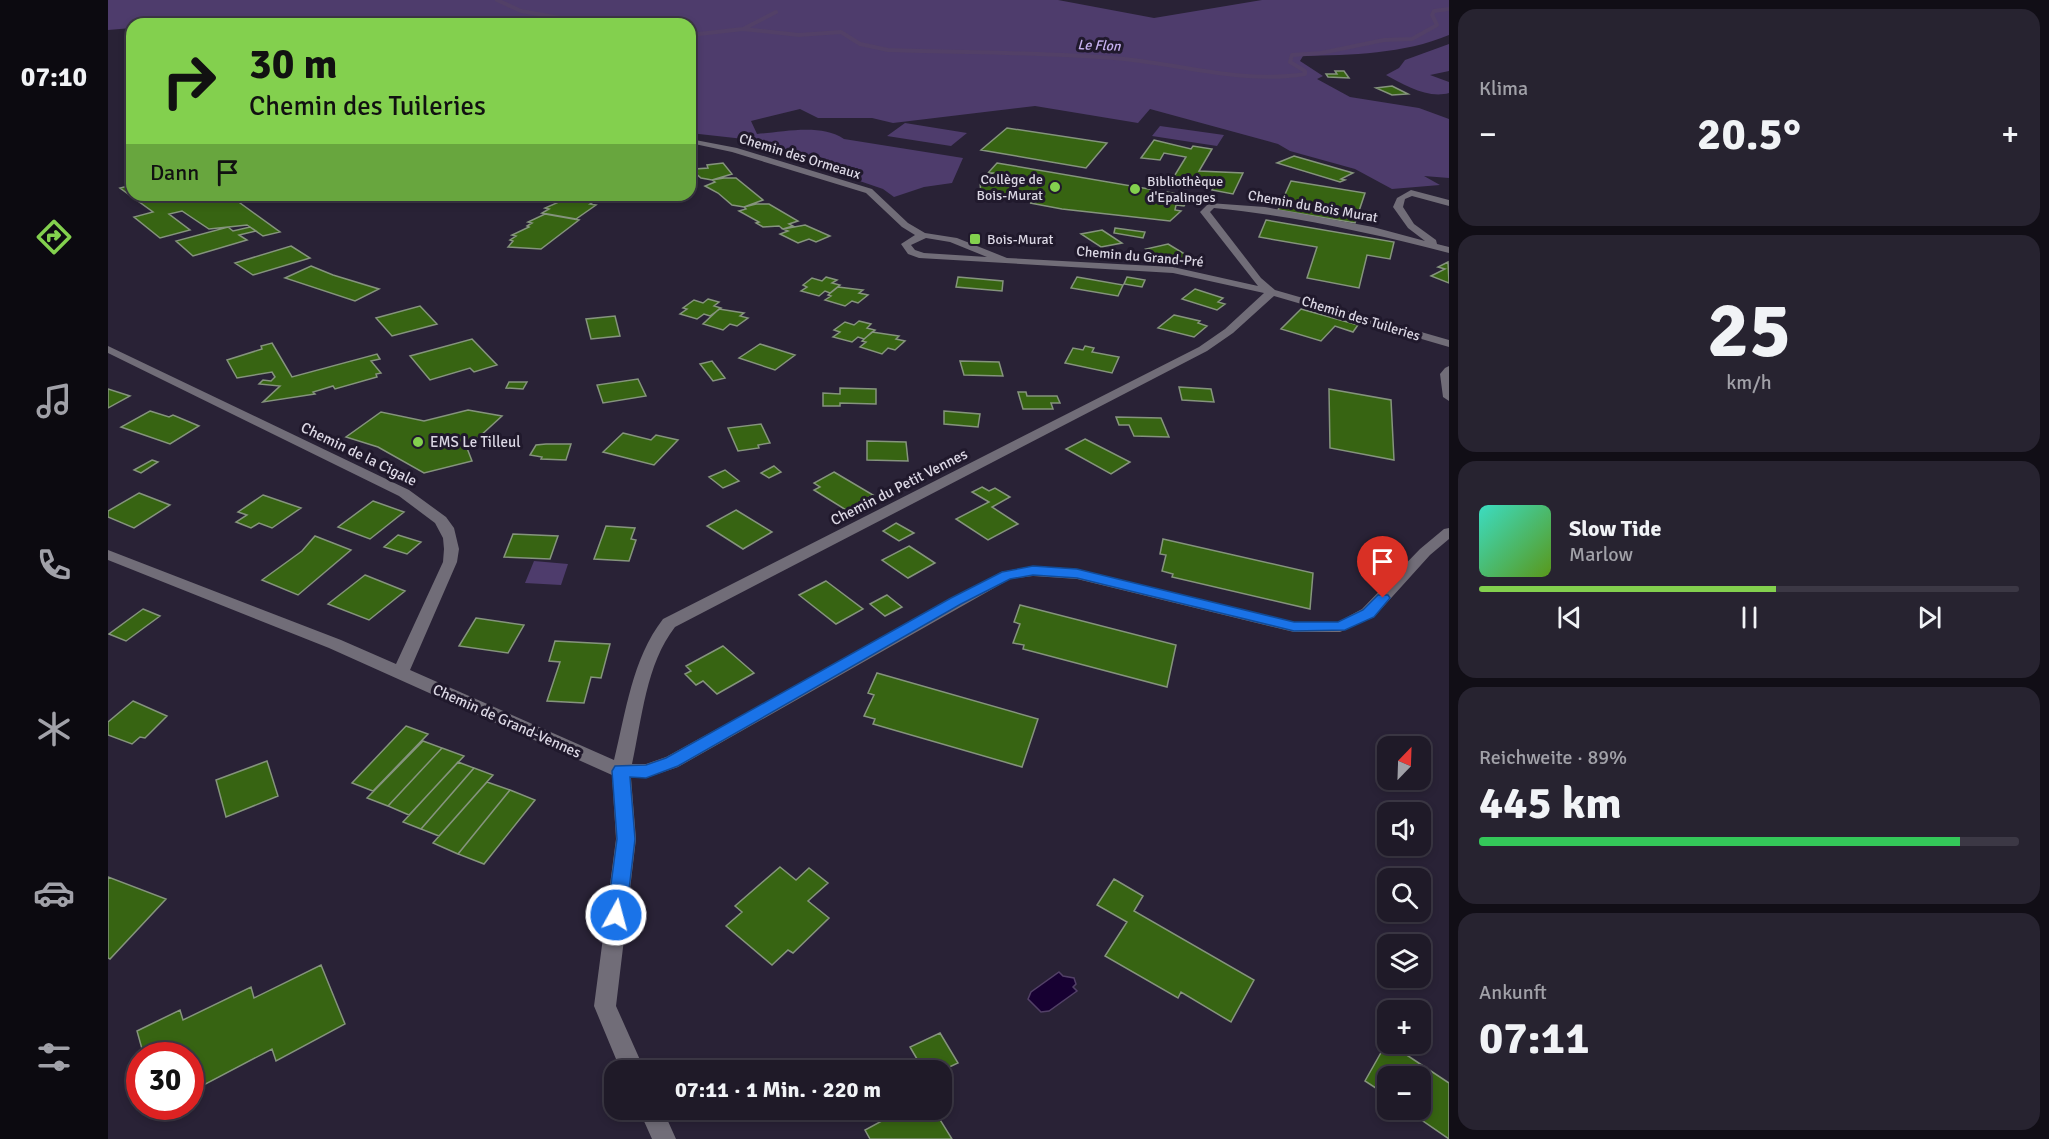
<!DOCTYPE html>
<html lang="de">
<meta charset="utf-8">
<style>
body{margin:0;font-family:Signika,sans-serif;background:#272330;color:#f1f3f6;height:100vh;display:flex;flex-direction:column;font-size:22px;white-space:nowrap}
*{box-sizing:border-box;margin:0}
p{font-size:20px;color:#a1a1a8}
.icon{flex:none;width:33px;height:33px;fill:none;stroke:currentColor;stroke-width:2;stroke-linecap:round;stroke-linejoin:round}
.map{position:relative;flex:1;overflow:hidden}
.side{display:flex;flex-direction:column;gap:9px;padding:9px;background:#110e16;width:600px}
.side>*{flex:none}
.guide{position:absolute;left:18px;top:18px;width:570px;height:183px;border-radius:18px;box-shadow:0 3px 9px #0003,0 0 0 2px #3c3845;background:#83d04e;color:#111;overflow:hidden}
.needle{width:39px;rotate:23deg}
.controls{position:absolute;left:1269px;top:736px;display:grid;gap:12px}
.controls a{display:grid;place-items:center;width:54px;height:54px;border-radius:12px;background:#1f1a28;box-shadow:0 3px 9px #0003,0 0 0 2px #3c3845;font-size:30px}
.speed{position:absolute;left:18px;top:1042px;display:flex;gap:12px;font-size:30px;font-weight:700;text-align:center}
.speed>*{display:grid;place-content:center;width:78px;height:78px;border-radius:50%;background:#1f1a28;box-shadow:0 3px 9px #0003,0 0 0 2px #3c3845;line-height:1}
.speed .limit{border:9px solid #d22;background:#fff;color:#111}
.pin{position:absolute;display:grid;place-items:center;width:51px;height:51px;color:#fff;margin:-62px -26px;border-radius:50% 50% 50% 0;rotate:-45deg;box-shadow:0 0 6px #0007}
.pin .icon{rotate:45deg}
.me{position:absolute;width:66px;margin:-33px;rotate:7deg;stroke-linejoin:round;filter:drop-shadow(0 0 4px #0008)}
.turn{display:flex;align-items:center;gap:21px;height:126px;padding:0 24px;font-size:27px}
.turn .icon{width:78px;height:78px;stroke-width:2.5}
.turn b{display:block;font-size:42px;line-height:51px}
.then{display:flex;align-items:center;height:57px;padding:0 24px;background:#0003;gap:12px;font-size:22px}
.big{font-size:45px;font-weight:800;line-height:1.1}
.side .tile{flex:1;display:flex;flex-direction:column;justify-content:center;gap:9px;min-width:0;padding:0 21px;border-radius:18px;background:#272330}
.side .dial{align-items:center;gap:0}
.dial b{font-size:78px;line-height:1}
.song{display:flex;align-items:center;gap:18px}
.cover{width:72px;height:72px;border-radius:9px;background:linear-gradient(135deg,hsl(170 70% 55%),hsl(90 70% 35%))}
.played{height:6px;border-radius:3px;background:linear-gradient(90deg,#83d04e 55%,#3c3845 55%)}
.keys{display:flex;justify-content:space-around;direction:ltr}
.heat{display:flex;justify-content:space-between;align-items:center;font-size:33px;direction:ltr}
.charge{height:9px;border-radius:4px;background:linear-gradient(90deg,#34c759 89%,#3c3845 0)}
.trip{position:absolute;left:496px;top:1060px;width:348px;height:60px;border-radius:18px;background:#1f1a28;box-shadow:0 3px 9px #0003,0 0 0 2px #3c3845;font-weight:800;line-height:60px;text-align:center}
main{display:flex;flex:1;min-height:0}
.tabs{display:flex;flex-direction:column;width:108px;justify-content:space-around;align-items:center;background:#0c0a10;color:#a1a1a8}
.tabs .icon{width:42px;height:42px}
.tabs .on{color:#83d04e}
.tabs b{font-size:27px;color:#f1f3f6}
.map>svg:first-child{display:block}
.green{fill:#4e3c6c}
.water{fill:#170032;stroke:#524067;stroke-width:1.5}
.lines{fill:none;stroke-linecap:round;stroke-linejoin:round}
.stream{stroke:#524067;stroke-width:4}
.building{fill:#376412;stroke:#85947d;stroke-width:1.5}
.minor{fill:#716d78;fill-rule:evenodd}
.route{fill:#1a73e8;stroke:#114b97;stroke-width:1.5}
.poi-dot{fill:#83d04e;stroke:#20192c;stroke-width:2}
.labels{text-anchor:middle;stroke-width:6;stroke-linejoin:round;paint-order:stroke}
.far-water-label{font-size:14px;font-style:italic;fill:#c8b2f1;stroke:#20192c}
.far-street-label{font-size:14px;fill:#dbd7e4;stroke:#20192c}
.far-poi-label{font-size:14px;fill:#dbd7e4;stroke:#20192c;text-anchor:start}
.poi-label{font-size:15px;fill:#dbd7e4;stroke:#20192c;text-anchor:start}
.street-label{font-size:15px;fill:#dbd7e4;stroke:#20192c}
</style>
<main>
<nav class="tabs">
<b>07:10</b>
<svg class="icon on" aria-label="directions" viewBox="0 0 24 24"><path d="M12 3l9 9-9 9-9-9zM9 14v-3h6M13 9l2 2-2 2"/></svg>
<svg class="icon" aria-label="music" viewBox="0 0 24 24"><path d="M9 18V5l10-2v13"/><circle cx="6" cy="18" r="3"/><circle cx="16" cy="16" r="3"/></svg>
<svg class="icon" aria-label="phone" viewBox="0 0 24 24"><path d="M5 4h4l2 5-3 2q2 4 5 5l2-3 5 2v4C11 20 4 13 5 4z"/></svg>
<svg class="icon" aria-label="climate" viewBox="0 0 24 24"><path d="M12 3v18M4 7l16 10M4 17L20 7"/></svg>
<svg class="icon" aria-label="car" viewBox="0 0 24 24"><path d="M5 17H2v-5l4-1 3-4h7l3 4 3 1v5h-3M9 17h6M6 11h13"/><circle cx="7" cy="17" r="2"/><circle cx="17" cy="17" r="2"/></svg>
<svg class="icon" aria-label="filters" viewBox="0 0 24 24"><path d="M4 7h16M4 17h16"/><circle cx="9" cy="7" r="2"/><circle cx="15" cy="17" r="2"/></svg>
</nav>
<div class="map">
<svg width="1341" height="1139" viewBox="0 0 1341 1139">
<rect width="100%" height="100%" fill="#292236"/>
<path class="green" d="M 0,0 L 950,0 L 1046,18 L 1154,0 L 1341,0 L 1341,35 C 1296,54 1243,55 1195,56 L 1192,61 L 1215,76 L 1209,79 L 1242,97 L 1311,108 L 1341,119 L 1341,178 L 1316,176 L 1332,185 L 1284,189 L 1247,169 L 1182,151 L 1170,144 L 1042,109 L 1030,123 L 927,106 L 785,123 L 764,118 L 710,118 L 692,109 L 643,121 L 649,134 C 675,132 713,123 736,139 L 855,158 L 844,183 L 816,187 L 786,197 L 775,189 L 699,163 L 697,154 L 636,139 L 582,133 L 582,24 L 216,24 L 199,21 L 24,24 L 24,28 L 0,30 Z
M 1341,44 L 1341,71 L 1322,75 L 1341,82 L 1341,93 C 1320,99 1296,85 1278,75 L 1291,68 L 1297,60 Z
M 797,123 L 859,133 L 843,146 L 779,136 Z
M 1052,126 L 1116,135 L 1109,146 L 1044,136 Z
M 426,561 L 460,564 L 453,585 L 417,583 Z"/>
<path class="water" d="M 951,972 L 955,976 L 966,978 L 968,984 L 965,987 L 969,991 L 941,1011 L 933,1012 L 920,999 L 923,992 Z"/>
<g class="lines">
<path class="stream" d="M 389,0 L 413,11 L 486,24
M 635,29 L 668,12
M 582,35 L 635,29 L 691,35 L 733,32 L 752,44 L 780,50 C 859,53 938,52 1016,59 C 1076,65 1137,84 1197,74 L 1197,71 L 1182,62 L 1184,55 L 1213,53 L 1276,40 L 1304,39 L 1329,25 L 1324,15 L 1326,11 L 1341,9"/>
</g>
<path class="building" d="M 1227,71 L 1236,71 L 1241,78 L 1220,77 L 1218,74 L 1229,74 Z
M 1284,86 L 1300,94 L 1284,95 L 1268,88 Z
M 899,128 L 999,143 L 978,168 L 873,150 Z
M 1046,140 L 1083,149 L 1085,146 L 1104,149 L 1091,171 L 1135,173 L 1125,194 L 1104,190 L 1108,182 L 1085,179 L 1080,186 L 1062,183 L 1078,157 L 1056,153 L 1052,160 L 1033,158 Z
M 1186,156 L 1245,173 L 1233,179 L 1237,180 L 1232,182 L 1169,163 Z
M 615,163 L 624,174 L 604,180 L 593,178 L 586,172 L 589,172 L 587,169 L 600,168 L 599,165 Z
M 889,163 L 1082,196 L 1076,206 L 1068,205 L 1067,210 L 1073,211 L 1062,221 L 954,209 L 922,203 L 927,202 L 914,196 L 900,199 L 873,195 L 872,182 L 876,176 L 881,177 L 885,173 L 880,173 Z
M 616,178 L 628,178 L 655,200 L 636,207 L 624,205 L 610,193 L 597,186 L 607,182 L 604,180 Z
M 1183,181 L 1257,193 L 1247,223 L 1170,210 Z
M 24,185 L 24,195 L 121,195 L 172,232 L 155,236 L 139,225 L 101,229 L 74,211 L 61,214 L 82,230 L 52,238 L 26,217 L 45,212 L 12,188 Z
M 452,195 L 478,195 L 492,198 L 482,204 L 488,205 L 468,219 L 434,213 L 441,209 L 437,208 L 451,202 L 446,199 Z
M 648,204 L 661,204 L 690,221 L 681,224 L 685,226 L 675,229 L 671,226 L 655,227 L 648,223 L 651,222 L 631,211 L 638,209 L 636,207 Z
M 437,214 L 471,220 L 433,249 L 400,247 L 405,241 L 402,240 L 408,236 L 404,235 L 421,227 L 419,226 L 424,223 L 420,222 Z
M 1158,220 L 1286,242 L 1282,259 L 1259,255 L 1251,288 L 1199,278 L 1209,247 L 1151,237 Z
M 697,225 L 722,236 L 708,242 L 701,239 L 690,243 L 672,234 L 680,231 L 675,229 Z
M 120,227 L 125,231 L 142,227 L 148,231 L 131,235 L 139,240 L 85,256 L 68,241 Z
M 1007,228 L 1037,232 L 1035,238 L 1006,233 Z
M 994,230 L 1014,243 L 993,247 L 973,234 Z
M 1060,244 L 1085,259 L 1063,264 L 1038,249 Z
M 183,246 L 202,258 L 145,275 L 127,263 Z
M 1340,262 L 1341,283 L 1323,276 L 1337,269 L 1330,267 Z
M 203,266 L 225,275 L 271,289 L 247,301 L 177,278 Z
M 718,277 L 729,280 L 724,283 L 732,285 L 722,293 L 717,291 L 711,296 L 693,291 L 699,287 L 695,285 L 704,278 L 714,281 Z
M 850,277 L 895,281 L 894,291 L 848,287 Z
M 969,277 L 1015,285 L 1010,296 L 963,288 Z
M 1019,277 L 1037,280 L 1034,287 L 1016,284 Z
M 730,287 L 755,290 L 751,293 L 760,295 L 750,303 L 744,301 L 737,306 L 717,300 L 723,296 L 720,295 Z
M 1087,289 L 1115,298 L 1110,302 L 1117,304 L 1109,310 L 1074,299 Z
M 600,299 L 611,302 L 606,306 L 613,308 L 602,316 L 596,314 L 589,319 L 572,314 L 579,309 L 575,308 L 586,300 L 595,303 Z
M 312,306 L 329,324 L 284,336 L 268,318 Z
M 611,309 L 636,313 L 632,316 L 640,318 L 629,326 L 622,324 L 615,330 L 595,324 Z
M 1193,309 L 1250,325 L 1245,332 L 1227,326 L 1213,341 L 1173,329 Z
M 1066,315 L 1092,321 L 1090,323 L 1099,326 L 1086,337 L 1050,328 Z
M 507,316 L 512,336 L 483,339 L 478,319 Z
M 751,321 L 763,324 L 759,328 L 767,330 L 756,339 L 750,337 L 744,342 L 725,337 L 732,332 L 726,330 L 737,322 L 746,325 Z
M 764,332 L 791,336 L 788,339 L 797,341 L 787,350 L 780,348 L 774,354 L 752,347 L 758,342 L 754,341 Z
M 364,339 L 389,365 L 366,372 L 362,368 L 322,380 L 302,356 Z
M 164,343 L 184,377 L 269,354 L 272,359 L 263,361 L 273,373 L 268,374 L 269,377 L 227,389 L 225,386 L 205,392 L 207,394 L 155,402 L 172,386 L 151,384 L 155,380 L 163,381 L 167,377 L 164,372 L 129,378 L 119,360 L 154,349 L 153,346 Z
M 652,344 L 687,355 L 667,370 L 631,358 Z
M 977,346 L 986,348 L 984,352 L 1011,357 L 1004,373 L 957,363 L 965,348 L 975,350 Z
M 604,361 L 617,378 L 605,381 L 592,364 Z
M 852,361 L 891,362 L 895,376 L 856,375 Z
M 530,379 L 538,396 L 495,403 L 489,385 Z
M 401,382 L 419,382 L 415,389 L 398,388 Z
M 1071,387 L 1103,389 L 1106,402 L 1074,400 Z
M 732,388 L 768,389 L 768,404 L 732,403 L 732,406 L 715,406 L 715,393 L 732,394 Z
M 0,389 L 22,396 L 0,408 Z
M 1221,389 L 1283,400 L 1286,460 L 1222,448 Z
M 910,392 L 918,392 L 919,396 L 949,396 L 952,403 L 943,403 L 945,409 L 915,409 Z
M 360,410 L 394,416 L 359,448 L 364,461 L 316,473 L 270,447 L 238,437 L 273,412 L 316,421 Z
M 42,411 L 61,417 L 65,415 L 91,426 L 62,444 L 13,427 Z
M 836,411 L 872,414 L 870,427 L 836,424 Z
M 1008,417 L 1053,418 L 1061,437 L 1026,436 L 1021,425 L 1011,425 Z
M 653,424 L 662,443 L 650,445 L 651,448 L 630,451 L 620,428 Z
M 515,433 L 543,440 L 548,435 L 570,440 L 546,465 L 495,452 Z
M 977,439 L 1022,462 L 1003,474 L 958,449 Z
M 759,441 L 798,442 L 800,461 L 759,460 Z
M 438,444 L 463,444 L 458,460 L 433,459 L 434,457 L 422,455 L 428,445 Z
M 44,460 L 50,462 L 33,473 L 26,470 Z
M 666,466 L 673,472 L 661,478 L 653,473 Z
M 617,470 L 631,481 L 615,488 L 601,477 Z
M 726,472 L 765,495 L 738,510 L 706,490 L 712,487 L 706,483 Z
M 874,487 L 881,491 L 887,488 L 902,497 L 884,507 L 910,524 L 880,540 L 848,519 L 881,502 L 864,492 Z
M 31,493 L 62,505 L 26,528 L 0,517 L 0,511 Z
M 155,495 L 193,508 L 164,528 L 151,523 L 143,528 L 128,522 L 139,515 L 130,512 Z
M 265,501 L 296,512 L 262,539 L 230,527 Z
M 628,510 L 664,532 L 635,549 L 599,526 Z
M 788,523 L 806,533 L 791,541 L 775,531 Z
M 498,526 L 527,528 L 523,539 L 528,540 L 521,561 L 486,559 Z
M 405,534 L 450,536 L 442,559 L 396,557 Z
M 290,535 L 313,542 L 299,554 L 276,547 Z
M 207,536 L 243,550 L 190,595 L 154,580 L 194,551 Z
M 1055,539 L 1205,573 L 1202,609 L 1064,577 L 1065,574 L 1054,571 L 1058,555 L 1052,554 Z
M 801,546 L 827,563 L 800,578 L 774,560 Z
M 257,575 L 297,591 L 261,620 L 220,604 Z
M 718,581 L 755,609 L 728,624 L 691,595 Z
M 779,595 L 794,607 L 777,616 L 762,604 Z
M 912,605 L 1068,645 L 1059,687 L 915,649 L 916,645 L 905,643 L 912,624 L 906,622 Z
M 35,609 L 52,616 L 18,641 L 1,634 Z
M 368,618 L 416,625 L 400,653 L 351,646 Z
M 447,641 L 502,644 L 493,678 L 483,677 L 476,703 L 439,701 L 452,662 L 441,661 Z
M 615,646 L 646,673 L 609,694 L 595,681 L 588,685 L 577,674 L 583,671 L 578,666 Z
M 769,673 L 930,719 L 914,767 L 765,724 L 767,719 L 756,716 L 766,695 L 760,693 Z
M 25,701 L 59,716 L 37,738 L 32,737 L 24,744 L 0,735 L 0,722 Z
M 298,726 L 320,734 L 265,791 L 244,783 Z
M 315,741 L 334,748 L 280,806 L 259,798 Z
M 334,748 L 356,756 L 301,815 L 280,806 Z
M 159,761 L 170,796 L 118,817 L 108,780 Z
M 350,762 L 366,768 L 313,829 L 295,822 Z
M 366,768 L 385,775 L 331,836 L 313,829 Z
M 379,782 L 402,790 L 350,854 L 325,843 Z
M 402,790 L 427,800 L 376,864 L 350,854 Z
M 672,867 L 688,880 L 701,868 L 720,883 L 700,901 L 721,918 L 685,953 L 680,950 L 664,965 L 618,926 L 634,912 L 627,906 Z
M 0,877 L 58,899 L 2,959 L 0,958 Z
M 1006,879 L 1035,896 L 1026,911 L 1146,980 L 1123,1022 L 1073,992 L 1070,998 L 997,956 L 1019,922 L 989,905 Z
M 213,965 L 237,1024 L 168,1061 L 164,1049 L 90,1088 L 86,1075 L 82,1077 L 82,1056 L 36,1056 L 29,1031 L 72,1010 L 75,1020 L 143,987 L 146,998 Z
M 832,1033 L 850,1063 L 833,1071 L 816,1071 L 802,1047 Z
M 1279,1042 L 1341,1083 L 1341,1139 L 1299,1110 L 1312,1110 L 1312,1077 L 1280,1077 L 1280,1096 L 1257,1081 Z
M 794,1110 L 826,1110 L 844,1139 L 762,1139 L 757,1130 Z"/>
<g class="lines">
<path class="minor" d="M 582,139 L 629,148 L 764,189 L 800,223 L 817,233 L 849,238 L 899,258 L 1065,267 L 1150,286 L 1092,212 L 1101,203 L 1157,207 L 1265,227 L 1317,241 L 1300,228 L 1285,207 L 1289,198 L 1303,190 L 1341,200 L 1341,206 L 1304,196 L 1297,199 L 1295,207 L 1306,224 L 1328,240 L 1329,244 L 1341,247 L 1341,253 C 1263,233 1186,216 1106,208 L 1102,212 L 1153,278 L 1167,290 L 1341,340 L 1341,347 L 1166,296 L 1125,333 L 1099,351 L 567,627 C 538,664 534,719 524,764 L 538,764 L 558,757 L 893,572 L 925,566 L 969,569 L 1186,622 L 1230,622 L 1254,609 L 1312,549 L 1336,529 L 1341,528 L 1341,539 L 1322,555 L 1266,617 L 1232,632 L 1186,632 L 969,579 L 925,576 L 902,579 L 570,767 L 538,778 L 523,778 L 528,839 L 508,1006 L 537,1071 L 513,1071 L 486,1006 L 508,839 L 504,775 L 221,648 L 0,560 L 0,550 L 233,640 L 288,664 L 335,562 L 336,549 L 335,538 L 327,523 L 291,496 L 0,353 L 0,346 L 301,490 L 338,517 L 346,528 L 351,549 L 349,562 L 302,670 L 506,760 C 518,712 524,659 555,619 L 1091,347 L 1117,329 L 1156,293 L 1065,273 L 811,258 L 800,254 L 793,244 L 807,235 L 794,227 L 758,193 L 624,152 L 582,143 ZM 818,238 L 842,242 L 879,257 L 816,253 L 807,250 L 803,245 Z
M 1341,366 L 1341,401 L 1335,397 L 1332,374 L 1337,368 Z
M 531,1110 L 555,1110 L 568,1139 L 544,1139 Z"/>
</g>
<path class="route" d="M 925,566 L 969,569 L 1186,622 L 1230,622 L 1255,610 L 1270,595 L 1280,595 L 1282,598 L 1266,617 L 1237,630 L 1186,631 L 969,578 L 925,575 L 902,579 L 853,604 L 570,766 L 538,778 L 522,777 L 527,839 L 518,915 L 515,921 L 508,923 L 502,921 L 499,915 L 509,839 L 504,771 L 507,766 L 538,765 L 558,758 L 843,598 L 894,572 Z"/>
<g class="poi-dot">
<circle cx="947" cy="187" r="6"/>
<circle cx="1027" cy="189" r="6"/>
<rect x="861" y="233" width="12" height="12" rx="3"/>
<circle cx="310" cy="442" r="6"/>
</g>
<g class="labels">
<g class="far-water-label">
<text transform="translate(991 45) rotate(2)" y="5">Le Flon</text>
</g>
<g class="far-street-label">
<text transform="translate(692 156) rotate(17)" y="5">Chemin des Ormeaux</text>
<text transform="translate(1205 206) rotate(10)" y="5">Chemin du Bois Murat</text>
<text transform="translate(1032 256) rotate(5)" y="5">Chemin du Grand-Pré</text>
<text transform="translate(1253 318) rotate(17)" y="5">Chemin des Tuileries</text>
</g>
<g class="far-poi-label">
<text x="935" y="184" text-anchor="end">Collège de<tspan x="935" dy="16">Bois-Murat</tspan></text>
<text x="1039" y="186">Bibliothèque<tspan x="1039" dy="16">d'Epalinges</tspan></text>
<text x="879" y="244">Bois-Murat</text>
</g>
<g class="poi-label">
<text x="322" y="447">EMS Le Tilleul</text>
</g>
<g class="street-label">
<text transform="translate(251 454) rotate(26)" y="5">Chemin de la Cigale</text>
<text transform="translate(791 487) rotate(-27)" y="5">Chemin du Petit Vennes</text>
<text transform="translate(399 721) rotate(24)" y="5">Chemin de Grand-Vennes</text>
</g>
</g>
</svg>
<div class="controls">
<a><svg class="needle" viewBox="-14 -14 28 28"><path d="M0-13l5 13h-10z" fill="#e53935"/><path d="M0 13l5-13h-10z" fill="#a1a1a8"/></svg></a>
<a><svg class="icon" aria-label="sound" viewBox="0 0 24 24"><path d="M4 9h4l5-4v14l-5-4H4zM17 9q2 3 0 6"/></svg></a>
<a><svg class="icon" aria-label="search" viewBox="0 0 24 24"><circle cx="10" cy="10" r="6"/><path d="M15 15l6 6"/></svg></a>
<a><svg class="icon" aria-label="layers" viewBox="0 0 24 24"><path d="M12 4l9 5-9 5-9-5zM3 14l9 5 9-5"/></svg></a>
<a>+</a>
<a>−</a>
</div>
<div class="speed"><div class="limit">30</div></div>
<div class="pin" style="left:1275px;top:598px;background:#d93025"><svg class="icon" aria-label="arrive" viewBox="0 0 24 24"><path d="M6 21V4h12l-3 4 3 4H6"/></svg></div>
<svg class="me" style="left:508px;top:915px" viewBox="-20 -20 40 40"><circle r="17" fill="#1a73e8" stroke="#fff" stroke-width="3"/><path d="M0-11L8 9 0 5-8 9z" fill="#fff"/></svg>
<div class="trip">07:11 · 1 Min. · 220 m</div>
<div class="guide">
<div class="turn"><svg class="icon" aria-label="right" viewBox="0 0 24 24"><path d="M7 20v-9h11M14 6l5 5-5 5"/></svg><div><b>30 m</b>Chemin des Tuileries</div></div>
<div class="then">Dann<svg class="icon" aria-label="arrive" viewBox="0 0 24 24"><path d="M6 21V4h12l-3 4 3 4H6"/></svg></div>
</div>
</div>
<section class="side">
<div class="tile"><p>Klima</p>
<div class="heat"><a>−</a><b class="big">20.5°</b><a>+</a></div>
</div>
<div class="tile dial"><b>25</b><p>km/h</p></div>
<div class="tile">
<div class="song"><i class="cover"></i><div><b>Slow Tide</b><p>Marlow</p></div></div>
<div class="played"></div>
<div class="keys"><svg class="icon" aria-label="previous" viewBox="0 0 24 24"><path d="M18 5L8 12l10 7zM5 5v14"/></svg><svg class="icon" aria-label="pause" viewBox="0 0 24 24"><path d="M8 5v14M16 5v14"/></svg><svg class="icon" aria-label="next" viewBox="0 0 24 24"><path d="M6 5l10 7-10 7zM19 5v14"/></svg></div>
</div>
<div class="tile"><p>Reichweite · 89%</p><b class="big">445 km</b><div class="charge"></div></div>
<div class="tile"><p>Ankunft</p><b class="big">07:11</b></div>
</section>
</main>
